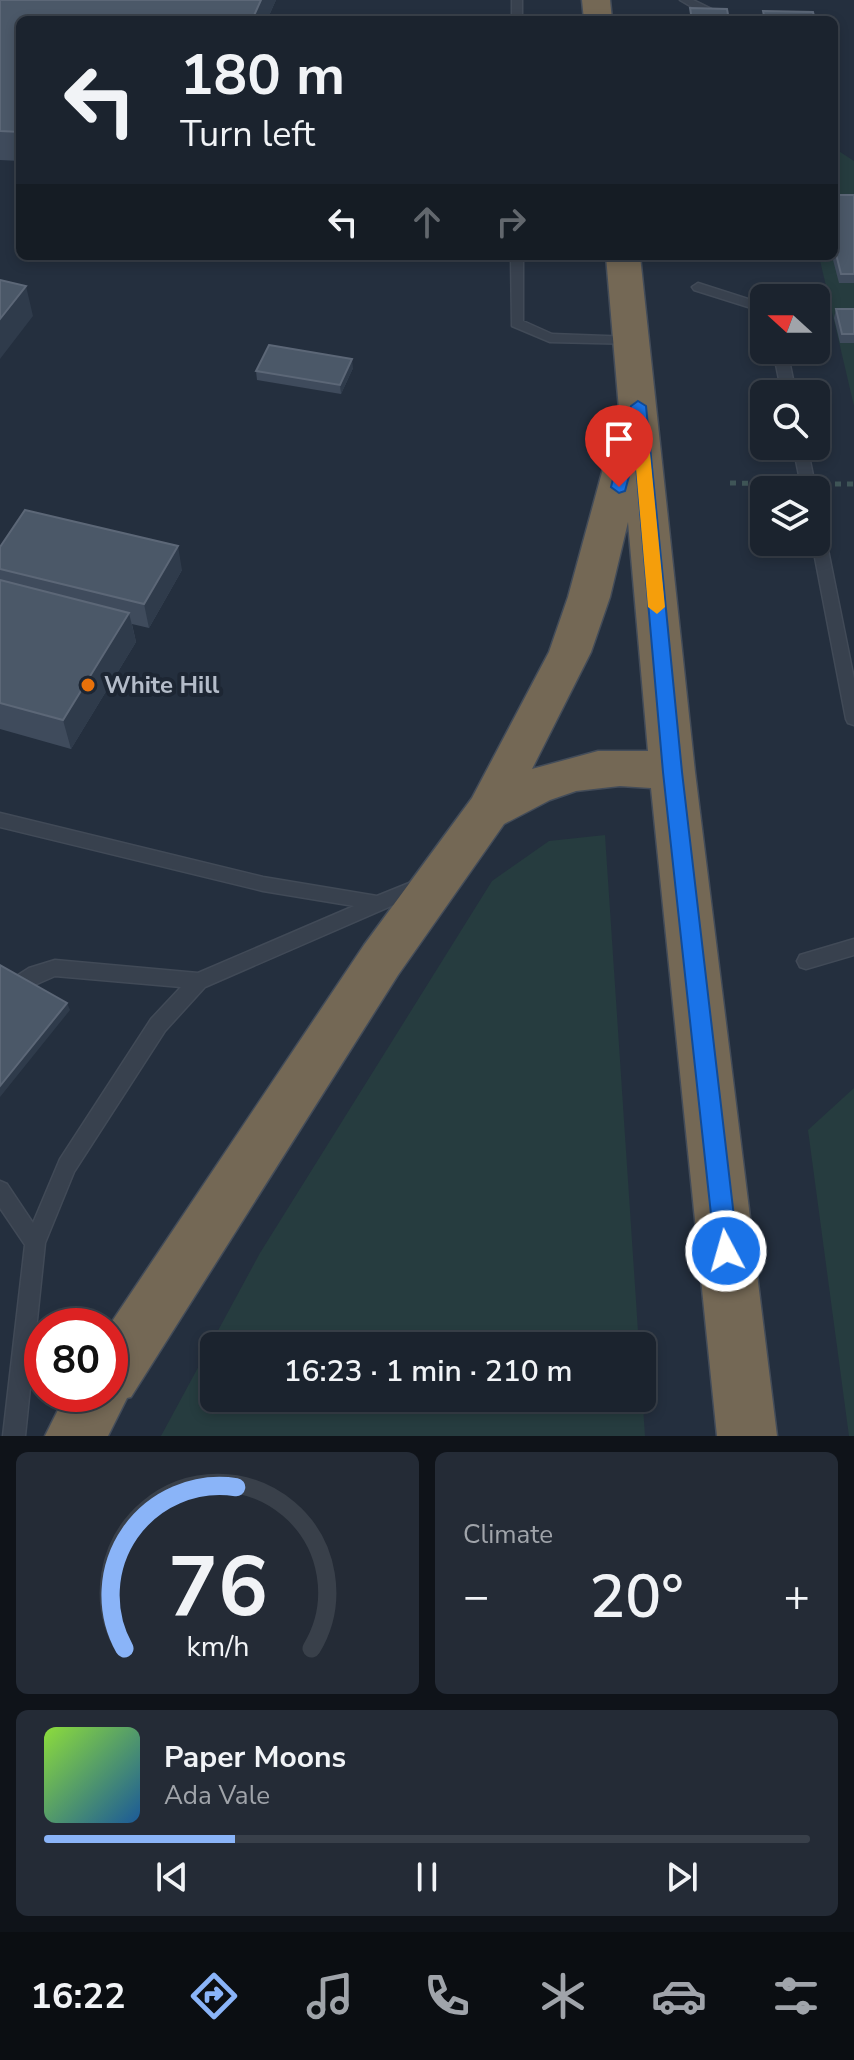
<!DOCTYPE html>
<meta charset="utf-8">
<style>
body{margin:0;font-family:"Nunito Sans",sans-serif;background:#242b36;color:#f1f3f6;height:100vh;display:flex;flex-direction:column;font-size:30px;white-space:nowrap}
*{box-sizing:border-box;margin:0}
p{font-size:26px;color:#a0a4aa}
.icon{flex:none;width:44px;height:44px;fill:none;stroke:currentColor;stroke-width:2;stroke-linecap:round;stroke-linejoin:round}
.map{position:relative;height:1436px;overflow:hidden}
.sheet{display:flex;flex-direction:column;gap:16px;padding:16px;background:#0f1319;flex:1}
.sheet>*{flex:none}
.top-card{position:absolute;left:16px;top:16px;width:822px;height:244px;border-radius:12px;box-shadow:0 4px 12px #0003,0 0 0 2px #39404a;background:#1b232e;color:#f1f3f6;overflow:hidden}
.needle{width:52px;rotate:291deg}
.tools{position:absolute;left:750px;top:284px;display:grid;gap:16px}
.tools a{display:grid;place-items:center;width:80px;height:80px;border-radius:12px;background:#1b232e;box-shadow:0 4px 12px #0003,0 0 0 2px #39404a;font-size:40px}
.speed{position:absolute;left:24px;top:1308px;display:flex;gap:16px;font-size:40px;font-weight:700;text-align:center}
.speed>*{display:grid;place-content:center;width:104px;height:104px;border-radius:50%;background:#1b232e;box-shadow:0 4px 12px #0003,0 0 0 2px #39404a;line-height:1}
.speed .limit{border:12px solid #d22;background:#fff;color:#111}
.pin{position:absolute;display:grid;place-items:center;width:68px;height:68px;color:#fff;margin:-82px -34px;border-radius:50% 50% 50% 0;rotate:-45deg;box-shadow:0 0 8px #0007}
.pin .icon{rotate:45deg}
.me{position:absolute;width:88px;margin:-44px;rotate:354deg;stroke-linejoin:round;filter:drop-shadow(0 0 6px #0008)}
.turn{display:flex;align-items:center;gap:28px;height:168px;padding:0 32px;font-size:36px}
.turn .icon{width:104px;height:104px;stroke-width:2.5}
.turn b{display:block;font-size:56px;line-height:68px}
.lanes{display:flex;align-items:center;height:76px;padding:0 32px;background:#0003;justify-content:center;gap:40px;direction:ltr}
.lanes .off{opacity:.35}
.big{font-size:60px;font-weight:600;line-height:1.1}
.sheet .tile{flex:1;display:flex;flex-direction:column;justify-content:center;gap:12px;min-width:0;padding:0 28px;border-radius:12px;background:#242b36}
.sheet .dial{align-items:center;gap:0}
.dial svg{height:208px;overflow:visible;fill:none;stroke:#39404a;stroke-width:7;stroke-linecap:round;text-anchor:middle}
.dial text{fill:#f1f3f6;stroke:none}
.song{display:flex;align-items:center;gap:24px}
.cover{width:96px;height:96px;border-radius:12px;background:linear-gradient(135deg,hsl(90 70% 55%),hsl(210 70% 35%))}
.played{height:8px;border-radius:4px;background:linear-gradient(90deg,#8ab4f8 25%,#39404a 25%)}
.keys{display:flex;justify-content:space-around;direction:ltr}
.heat{display:flex;justify-content:space-between;align-items:center;font-size:44px;direction:ltr}
.sheet .tiles{flex:1;display:grid;gap:16px;grid-template-columns:1fr 1fr}
.tile:last-child{grid-column:span 2}
.trip{position:absolute;left:200px;top:1332px;width:456px;height:80px;border-radius:12px;background:#1b232e;box-shadow:0 4px 12px #0003,0 0 0 2px #39404a;font-weight:600;line-height:80px;text-align:center}
.menu{display:flex;height:128px;justify-content:space-around;align-items:center;background:#0b0e12;color:#a0a4aa}
.menu .icon{width:56px;height:56px}
.menu .current{color:#8ab4f8}
.menu b{font-size:36px;color:#f1f3f6}
.map>svg:first-child{display:block}
.green{fill:#263c3f}
.lines{fill:none;stroke-linecap:round;stroke-linejoin:round}
.lane-casing{stroke:#414a57;stroke-width:3}
.highway-casing{stroke:#434c59;stroke-width:3}
.path{stroke:#3f5557;stroke-width:5;stroke-dasharray:6 6;stroke-linecap:butt}
.lane{fill:#38414e;fill-rule:evenodd}
.highway{fill:#746855;fill-rule:evenodd}
.wall{fill:#3f4b5c}
.shaded-wall{fill:#2f3b4b}
.building{fill:#4b5868;stroke:#5c6777;stroke-width:2}
.route{fill:#1a73e8;stroke:#114b97;stroke-width:2}
.slow{fill:#f59e0b}
.food-dot{fill:#e8710a;stroke:#1d2633;stroke-width:3}
.labels{text-anchor:middle;stroke-width:8;stroke-linejoin:round;paint-order:stroke}
.poi-label{font-size:24px;font-weight:bold;fill:#b4bcc9;stroke:#1d2633;text-anchor:start}
</style>
<div class="map">
<svg width="854" height="1436" viewBox="0 0 854 1436">
<rect width="100%" height="100%" fill="#242f3e"/>
<path class="green" d="M 834,148 L 854,161 L 854,406 L 819,256 L 834,256 Z
M 605,835 L 639,1346 L 214,1346 L 214,1398 L 642,1398 L 642,1392 L 645,1436 L 161,1436 L 260,1253 L 492,881 L 549,841 Z
M 854,1088 L 854,1436 L 849,1436 L 808,1130 Z"/>
<g class="lines">
<g class="lane-casing">
<path id="lane" d="M 512,0 L 522,0 L 522,20 L 512,20 Z
M 680,0 L 693,0 L 722,14 L 724,20 L 714,20 Z
M 511,256 L 523,256 L 523,321 L 552,334 L 632,337 L 638,341 L 637,344 L 550,342 L 512,326 Z
M 698,283 L 764,304 L 764,312 L 694,290 L 692,287 Z
M 773,350 L 787,350 L 796,394 L 782,394 Z
M 793,446 L 807,446 L 816,490 L 802,490 Z
M 816,520 L 823,525 L 854,679 L 854,725 L 848,723 L 846,719 L 812,542 L 816,542 Z
M 0,813 L 263,877 L 377,896 L 424,877 L 430,879 L 433,884 L 430,889 L 205,987 L 165,1031 L 74,1172 L 45,1243 L 25,1436 L 3,1436 L 25,1245 L 0,1208 L 0,1181 L 7,1184 L 33,1223 L 60,1159 L 151,1019 L 181,987 L 55,976 L 21,991 L 15,989 L 12,983 L 15,977 L 29,968 L 55,960 L 198,973 L 354,906 L 263,891 L 0,827 Z
M 854,939 L 854,955 L 806,969 L 800,967 L 797,961 L 800,955 Z"/>
</g>
<g class="highway-casing">
<path id="highway" d="M 582,0 L 610,0 L 612,20 L 584,20 Z
M 606,256 L 640,256 L 695,772 L 777,1436 L 717,1436 L 651,788 L 620,786 L 576,791 L 550,800 L 504,824 L 398,975 L 131,1397 L 127,1398 L 108,1436 L 45,1436 L 66,1394 L 110,1394 L 109,1326 L 364,945 L 472,798 L 549,652 L 568,597 L 610,443 L 616,434 L 621,433 ZM 628,522 L 648,751 L 598,751 L 532,769 L 591,652 L 610,597 Z"/>
</g>
<path class="path" d="M 730,483 L 785,484
M 835,484 L 854,484"/>
<use href="#lane" class="lane"/>
<use href="#highway" class="highway"/>
</g>
<path class="wall" d="M 0,0 L 276,0 L 267,20 L 20,20 L 20,161 L 0,160 Z
M 834,195 L 854,195 L 854,283 L 839,283 L 832,256 L 834,256 Z
M 836,309 L 854,309 L 854,343 L 840,343 L 834,318 Z
M 353,368 L 341,394 L 257,380 L 256,371 Z
M 0,547 L 182,570 L 149,628 L 132,624 L 136,642 L 71,749 L 0,729 Z"/>
<path class="shaded-wall" d="M 261,0 L 276,0 L 267,20 L 252,20 Z
M 26,286 L 33,316 L 0,359 L 0,319 Z
M 352,359 L 353,368 L 341,394 L 340,385 Z
M 178,546 L 182,570 L 149,628 L 144,604 Z
M 129,613 L 136,642 L 71,749 L 63,720 Z
M 67,1003 L 70,1010 L 0,1097 L 0,1086 Z"/>
<path class="building" d="M 0,0 L 261,0 L 252,20 L 20,20 L 20,132 L 0,131 Z
M 690,8 L 727,9 L 729,20 L 692,20 Z
M 763,11 L 813,12 L 815,20 L 765,20 Z
M 834,195 L 854,195 L 854,274 L 841,274 L 834,246 Z
M 0,280 L 26,286 L 0,319 Z
M 836,309 L 854,309 L 854,334 L 842,334 Z
M 269,345 L 352,359 L 340,385 L 256,371 Z
M 25,510 L 178,546 L 144,604 L 0,569 L 0,547 Z
M 0,580 L 129,613 L 63,720 L 0,703 Z
M 0,965 L 67,1003 L 0,1086 Z"/>
<path class="route" d="M 638,401 L 646,406 L 682,772 L 738,1251 L 734,1259 L 726,1262 L 718,1259 L 715,1251 L 663,772 L 635,454 L 625,491 L 619,493 L 611,487 L 631,406 Z"/>
<path class="slow" d="M 640,416 L 647,422 L 665,607 L 657,614 L 648,607 L 632,422 Z"/>
<circle class="food-dot" cx="88" cy="685" r="8"/>
<g class="labels">
<g class="poi-label">
<text x="104" y="693">White Hill</text>
</g>
</g>
</svg>
<div class="tools">
<a><svg class="needle" viewBox="-14 -14 28 28"><path d="M0-13l5 13h-10z" fill="#e53935"/><path d="M0 13l5-13h-10z" fill="#a0a4aa"/></svg></a>
<a><svg class="icon" aria-label="search" viewBox="0 0 24 24"><circle cx="10" cy="10" r="6"/><path d="M15 15l6 6"/></svg></a>
<a><svg class="icon" aria-label="layers" viewBox="0 0 24 24"><path d="M12 4l9 5-9 5-9-5zM3 14l9 5 9-5"/></svg></a>
</div>
<div class="speed"><div class="limit">80</div></div>
<div class="pin" style="left:619px;top:487px;background:#d93025"><svg class="icon" aria-label="arrive" viewBox="0 0 24 24"><path d="M6 21V4h12l-3 4 3 4H6"/></svg></div>
<svg class="me" style="left:726px;top:1251px" viewBox="-20 -20 40 40"><circle r="17" fill="#1a73e8" stroke="#fff" stroke-width="3"/><path d="M0-11L8 9 0 5-8 9z" fill="#fff"/></svg>
<div class="trip">16:23 · 1 min · 210 m</div>
<div class="top-card">
<div class="turn"><svg class="icon" aria-label="left" viewBox="0 0 24 24"><path d="M17 20v-9H6M10 6l-5 5 5 5"/></svg><div><b>180 m</b>Turn left</div></div>
<div class="lanes"><svg class="icon" aria-label="left" viewBox="0 0 24 24"><path d="M17 20v-9H6M10 6l-5 5 5 5"/></svg><svg class="icon off" aria-label="ahead" viewBox="0 0 24 24"><path d="M12 20V5M6 11l6-6 6 6"/></svg><svg class="icon off" aria-label="right" viewBox="0 0 24 24"><path d="M7 20v-9h11M14 6l5 5-5 5"/></svg></div>
</div>
</div>
<section class="sheet">
<div class="tiles">
<div class="tile dial"><svg viewBox="0 0 100 80">
<path d="M14 69A42 42 0 1 1 86 69"/>
<path d="M14 69A42 42 0 0 1 57 7" stroke="#8ab4f8"/>
<text x="50" y="56" font-size="32" font-weight="700">76</text>
<text x="50" y="72" font-size="11">km/h</text>
</svg></div>
<div class="tile"><p>Climate</p>
<div class="heat"><a>−</a><b class="big">20°</b><a>+</a></div>
</div>
<div class="tile">
<div class="song"><i class="cover"></i><div><b>Paper Moons</b><p>Ada Vale</p></div></div>
<div class="played"></div>
<div class="keys"><svg class="icon" aria-label="previous" viewBox="0 0 24 24"><path d="M18 5L8 12l10 7zM5 5v14"/></svg><svg class="icon" aria-label="pause" viewBox="0 0 24 24"><path d="M8 5v14M16 5v14"/></svg><svg class="icon" aria-label="next" viewBox="0 0 24 24"><path d="M6 5l10 7-10 7zM19 5v14"/></svg></div>
</div>
</div>
</section>
<nav class="menu">
<b>16:22</b>
<svg class="icon current" aria-label="directions" viewBox="0 0 24 24"><path d="M12 3l9 9-9 9-9-9zM9 14v-3h6M13 9l2 2-2 2"/></svg>
<svg class="icon" aria-label="music" viewBox="0 0 24 24"><path d="M9 18V5l10-2v13"/><circle cx="6" cy="18" r="3"/><circle cx="16" cy="16" r="3"/></svg>
<svg class="icon" aria-label="phone" viewBox="0 0 24 24"><path d="M5 4h4l2 5-3 2q2 4 5 5l2-3 5 2v4C11 20 4 13 5 4z"/></svg>
<svg class="icon" aria-label="climate" viewBox="0 0 24 24"><path d="M12 3v18M4 7l16 10M4 17L20 7"/></svg>
<svg class="icon" aria-label="car" viewBox="0 0 24 24"><path d="M5 17H2v-5l4-1 3-4h7l3 4 3 1v5h-3M9 17h6M6 11h13"/><circle cx="7" cy="17" r="2"/><circle cx="17" cy="17" r="2"/></svg>
<svg class="icon" aria-label="filters" viewBox="0 0 24 24"><path d="M4 7h16M4 17h16"/><circle cx="9" cy="7" r="2"/><circle cx="15" cy="17" r="2"/></svg>
</nav>
